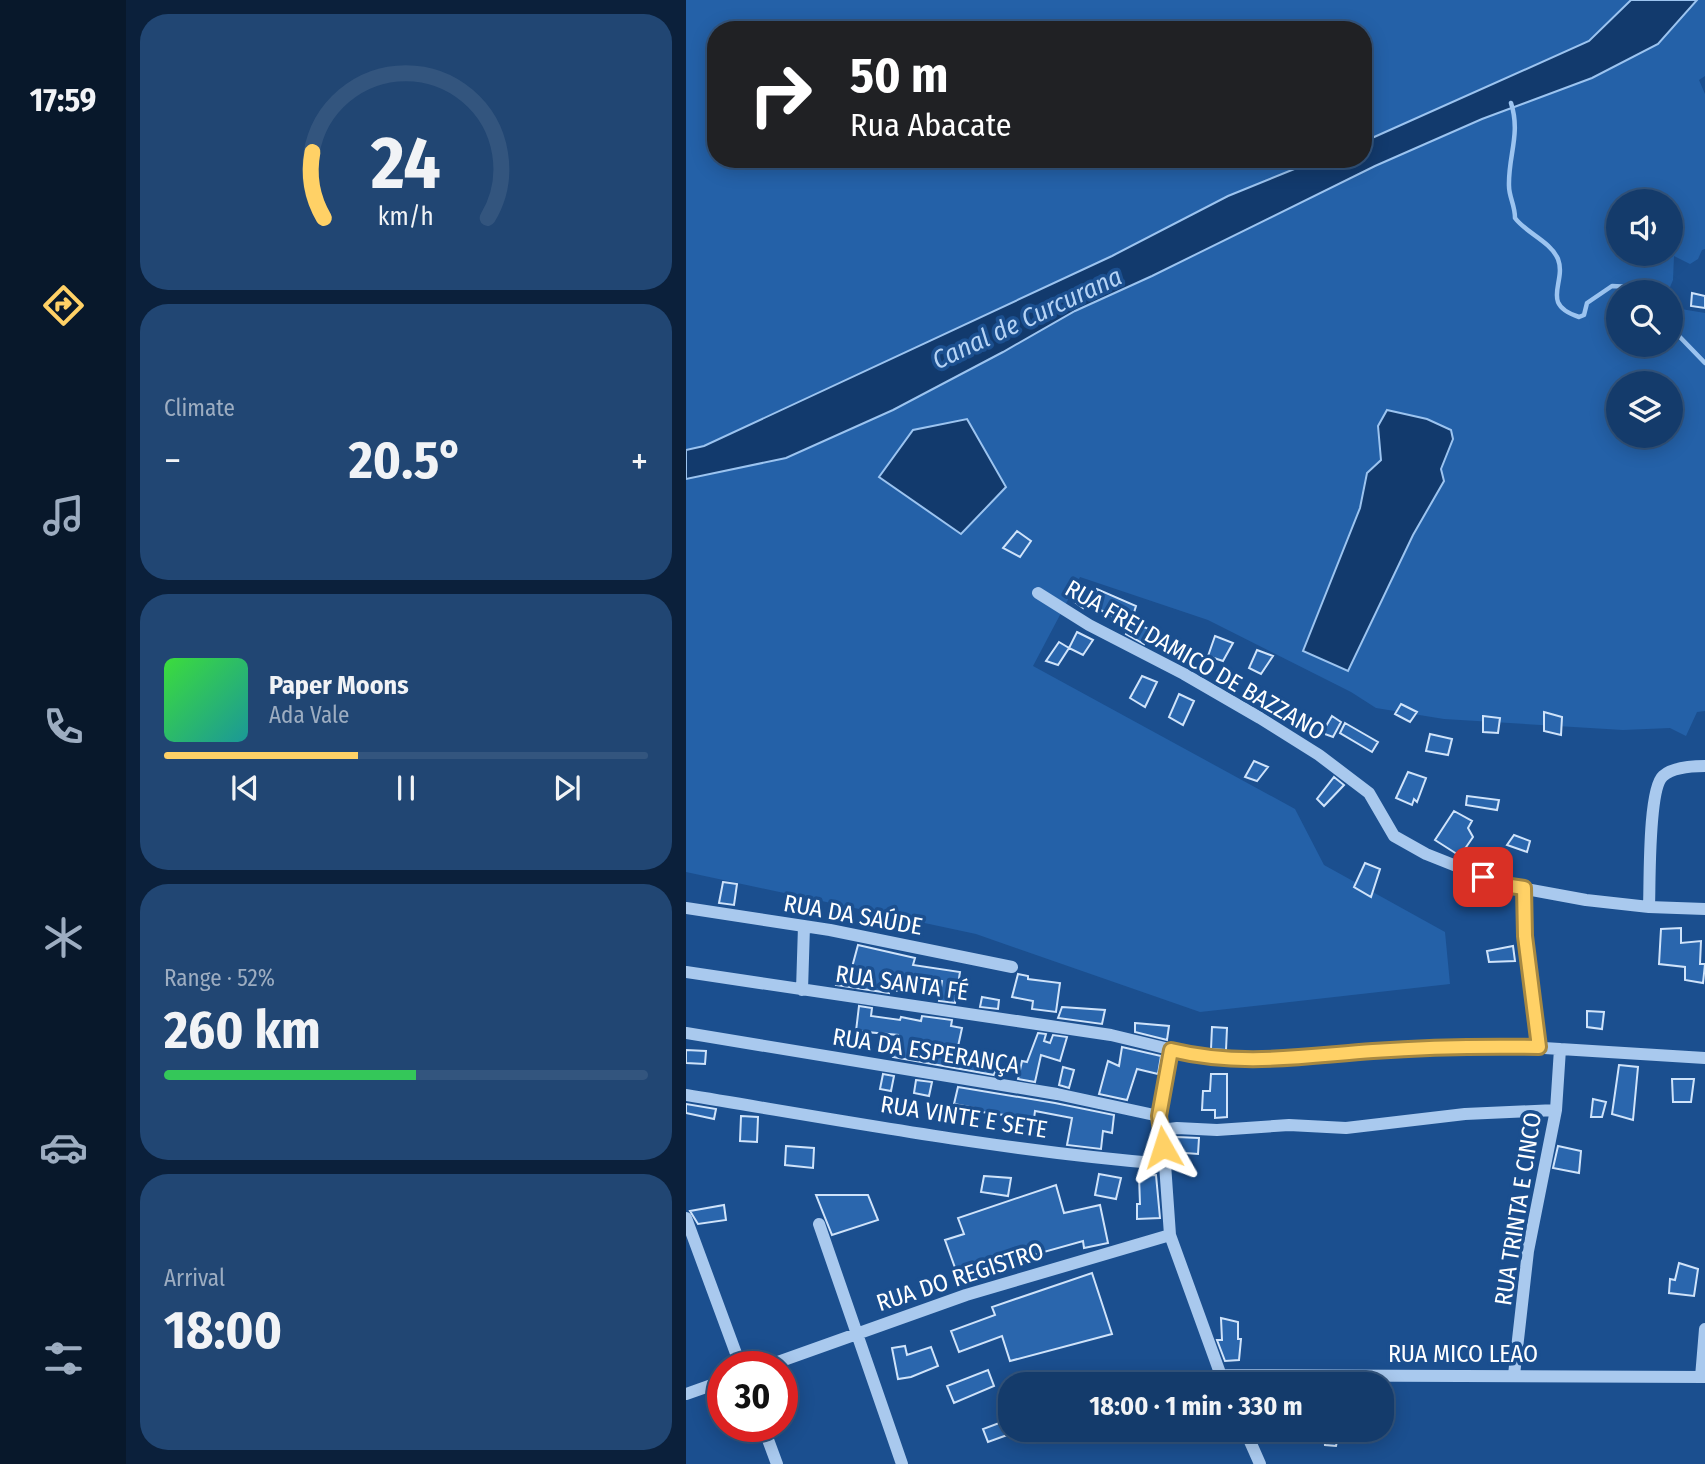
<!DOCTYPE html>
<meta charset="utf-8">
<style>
body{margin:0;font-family:"Fira Sans Condensed",sans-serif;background:#214673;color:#f1f3f6;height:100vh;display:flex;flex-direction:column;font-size:26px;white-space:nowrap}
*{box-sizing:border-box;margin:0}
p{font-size:23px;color:#9dadc1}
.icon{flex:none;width:38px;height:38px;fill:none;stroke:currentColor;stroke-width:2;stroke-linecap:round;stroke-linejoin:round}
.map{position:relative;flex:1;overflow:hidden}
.drawer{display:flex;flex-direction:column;gap:14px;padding:14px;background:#0b203b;width:560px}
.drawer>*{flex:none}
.guide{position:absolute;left:21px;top:21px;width:665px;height:147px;border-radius:28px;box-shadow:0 4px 18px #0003,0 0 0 2px #33557e;background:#202124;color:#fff;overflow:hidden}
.buttons{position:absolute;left:920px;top:189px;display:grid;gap:14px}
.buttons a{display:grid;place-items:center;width:77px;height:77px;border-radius:50%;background:#143b6b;box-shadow:0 4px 18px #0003,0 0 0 2px #33557e;font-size:35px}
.speed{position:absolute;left:21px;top:1351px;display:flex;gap:14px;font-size:35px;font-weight:700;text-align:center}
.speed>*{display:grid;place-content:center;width:91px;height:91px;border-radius:50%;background:#143b6b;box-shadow:0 4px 18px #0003,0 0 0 2px #33557e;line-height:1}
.speed .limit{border:10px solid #d22;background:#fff;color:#111}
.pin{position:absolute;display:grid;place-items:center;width:60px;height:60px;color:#fff;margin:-30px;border-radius:14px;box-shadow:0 4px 10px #0006}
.me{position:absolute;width:77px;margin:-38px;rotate:354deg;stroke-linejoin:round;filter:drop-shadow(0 0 5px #0008)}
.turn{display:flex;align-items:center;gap:24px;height:147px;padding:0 28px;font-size:32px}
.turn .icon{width:91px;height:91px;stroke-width:2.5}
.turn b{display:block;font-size:49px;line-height:60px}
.big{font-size:52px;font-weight:700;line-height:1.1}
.drawer .card{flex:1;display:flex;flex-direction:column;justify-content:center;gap:10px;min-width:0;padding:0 24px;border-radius:28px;background:#214673}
.drawer .dial{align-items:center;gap:0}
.dial svg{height:182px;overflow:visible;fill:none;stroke:#33557e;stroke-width:7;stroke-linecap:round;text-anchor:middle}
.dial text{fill:#f1f3f6;stroke:none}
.song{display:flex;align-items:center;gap:21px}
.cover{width:84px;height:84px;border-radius:10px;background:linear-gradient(135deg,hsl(120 70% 55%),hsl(180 70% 35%))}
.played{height:7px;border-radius:4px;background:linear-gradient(90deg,#ffd166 40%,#33557e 40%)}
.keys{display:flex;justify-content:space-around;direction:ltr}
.heat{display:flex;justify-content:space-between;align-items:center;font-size:38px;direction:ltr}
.charge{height:10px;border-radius:5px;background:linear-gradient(90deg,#34c759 52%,#33557e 0)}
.trip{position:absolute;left:312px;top:1372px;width:396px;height:70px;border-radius:28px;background:#143b6b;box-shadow:0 4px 18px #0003,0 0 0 2px #33557e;font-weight:700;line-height:70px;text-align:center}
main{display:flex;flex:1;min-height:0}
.tabs{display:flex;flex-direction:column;width:126px;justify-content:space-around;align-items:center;background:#08182b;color:#9dadc1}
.tabs .icon{width:49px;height:49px}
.tabs .selected{color:#ffd166}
.tabs b{font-size:32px;color:#f1f3f6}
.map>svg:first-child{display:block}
.green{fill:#2461a8;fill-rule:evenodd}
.water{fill:#123a6d;stroke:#9cc4f0;stroke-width:2}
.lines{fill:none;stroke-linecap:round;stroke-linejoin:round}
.stream{stroke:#9cc4f0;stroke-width:4.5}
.building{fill:#2a66ad;stroke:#cfe3fa;stroke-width:2}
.minor{stroke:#a9c9ee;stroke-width:12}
.route-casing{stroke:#a68842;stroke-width:18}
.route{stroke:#ffd166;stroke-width:12}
.labels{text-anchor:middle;stroke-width:7;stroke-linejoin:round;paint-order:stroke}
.street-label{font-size:24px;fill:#fff;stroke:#1b4f8f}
.water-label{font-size:26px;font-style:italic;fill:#b5d3f5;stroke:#1b4f8f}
</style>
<main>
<nav class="tabs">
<b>17:59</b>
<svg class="icon selected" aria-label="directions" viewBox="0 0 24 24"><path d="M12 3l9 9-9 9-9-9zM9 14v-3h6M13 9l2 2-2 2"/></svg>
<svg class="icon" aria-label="music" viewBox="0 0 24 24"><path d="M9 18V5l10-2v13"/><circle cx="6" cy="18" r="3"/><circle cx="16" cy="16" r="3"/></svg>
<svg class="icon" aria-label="phone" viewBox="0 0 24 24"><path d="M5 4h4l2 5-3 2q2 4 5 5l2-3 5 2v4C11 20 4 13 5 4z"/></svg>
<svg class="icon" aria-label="climate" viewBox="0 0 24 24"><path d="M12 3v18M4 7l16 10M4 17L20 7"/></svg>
<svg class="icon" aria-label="car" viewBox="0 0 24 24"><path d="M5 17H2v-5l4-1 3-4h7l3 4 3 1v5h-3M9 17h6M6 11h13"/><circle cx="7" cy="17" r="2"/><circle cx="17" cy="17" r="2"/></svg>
<svg class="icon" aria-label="filters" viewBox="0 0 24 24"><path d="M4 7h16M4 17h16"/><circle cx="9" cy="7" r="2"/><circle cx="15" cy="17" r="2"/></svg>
</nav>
<section class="drawer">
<div class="card dial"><svg viewBox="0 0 100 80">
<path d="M14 69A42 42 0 1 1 86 69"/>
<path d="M14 69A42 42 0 0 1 9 40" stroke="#ffd166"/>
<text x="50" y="56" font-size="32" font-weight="700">24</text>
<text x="50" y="72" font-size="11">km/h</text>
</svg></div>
<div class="card"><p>Climate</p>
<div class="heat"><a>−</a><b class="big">20.5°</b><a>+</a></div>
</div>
<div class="card">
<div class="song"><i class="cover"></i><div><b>Paper Moons</b><p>Ada Vale</p></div></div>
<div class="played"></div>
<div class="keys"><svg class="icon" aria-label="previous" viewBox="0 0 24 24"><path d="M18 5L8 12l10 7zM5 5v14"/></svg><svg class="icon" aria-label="pause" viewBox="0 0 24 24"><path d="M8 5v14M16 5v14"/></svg><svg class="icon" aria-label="next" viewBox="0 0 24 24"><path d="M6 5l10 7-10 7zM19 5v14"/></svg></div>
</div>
<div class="card"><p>Range · 52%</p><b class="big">260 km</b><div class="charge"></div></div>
<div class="card"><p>Arrival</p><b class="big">18:00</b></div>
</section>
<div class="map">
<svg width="1019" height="1464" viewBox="0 0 1019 1464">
<rect width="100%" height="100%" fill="#1b4f8f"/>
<path class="green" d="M 0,0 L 945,0 L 903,41 L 677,142 L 677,30 L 30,30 L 30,159 L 633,159 L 542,196 L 426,256 L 18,446 L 0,450 Z
M 1011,0 L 1019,0 L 1019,76 L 1013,80 L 1019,94 L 1019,249 L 1016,250 L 1012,259 L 1004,264 L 988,256 L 987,280 L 982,292 L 933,292 L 933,345 L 985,345 L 985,297 L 995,309 L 1019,313 L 1019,711 L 1011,712 L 1000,736 L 984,728 L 937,730 L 758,719 L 690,708 L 665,692 L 522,620 L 394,577 L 347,666 L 609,809 L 638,865 L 759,932 L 764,984 L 514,1012 L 290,934 L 0,872 L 0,479 L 100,458 L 207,410 L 317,352 L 389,311 L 466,276 L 689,166 L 796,119 L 906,78 L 972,44 ZM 933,201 L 985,201 L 985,254 L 933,254 ZM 933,383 L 985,383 L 985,436 L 933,436 Z"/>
<path class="water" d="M 945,0 L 1011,0 L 972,44 L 906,78 L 796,119 L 689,166 L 466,276 L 389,311 L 317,352 L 207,410 L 100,458 L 0,479 L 0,450 L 18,446 L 426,256 L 542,196 L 633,159 L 677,159 L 677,142 L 903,41 Z
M 701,410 L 741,419 L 765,430 L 767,439 L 755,469 L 758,481 L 727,535 L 662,671 L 617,651 L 674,508 L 681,473 L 695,460 L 692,426 Z
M 281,419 L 320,487 L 275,534 L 193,477 L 227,430 Z"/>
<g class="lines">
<path class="stream" d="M 825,103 C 835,134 822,156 823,186 C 823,197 829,205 829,218 C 840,233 864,241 872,259 C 881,283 853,304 893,317 L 898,315 L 901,303 L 926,286 L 946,287 L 951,292
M 985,323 L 990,333 L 1019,363"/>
</g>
<path class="building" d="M 1006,293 L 1019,296 L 1019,308 L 1005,306 Z
M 331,531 L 345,541 L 334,557 L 317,548 Z
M 381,588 L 409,595 L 411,589 L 450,606 L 445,622 L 431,619 L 400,602 L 397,608 L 386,600 L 388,596 L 380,592 Z
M 445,622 L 463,629 L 458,644 L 440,634 Z
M 391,632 L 407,640 L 397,655 L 383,648 Z
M 529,636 L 547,643 L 537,661 L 522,656 Z
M 373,642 L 383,648 L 372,665 L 360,661 Z
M 571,650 L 587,656 L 575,674 L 563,668 Z
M 456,676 L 471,682 L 459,707 L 444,698 Z
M 493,694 L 508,701 L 497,725 L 483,717 Z
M 715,704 L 731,712 L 724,722 L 709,714 Z
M 858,712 L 876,717 L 875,735 L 858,731 Z
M 646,716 L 655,722 L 647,737 L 636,733 Z
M 797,716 L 814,718 L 812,733 L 797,732 Z
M 659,723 L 692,742 L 686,752 L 654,733 Z
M 744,734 L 766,739 L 762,755 L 740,751 Z
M 568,761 L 582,767 L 571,781 L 559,777 Z
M 722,772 L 740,778 L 731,802 L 728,799 L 726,805 L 710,798 Z
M 648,777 L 658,785 L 638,806 L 631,799 Z
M 781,796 L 813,800 L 811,810 L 780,805 Z
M 768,811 L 786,821 L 782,828 L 787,837 L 774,856 L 749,840 Z
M 828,835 L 844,841 L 841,852 L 821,845 Z
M 679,863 L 694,869 L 685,897 L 668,887 Z
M 37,882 L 51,884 L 48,905 L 33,903 Z
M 995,928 L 995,943 L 1015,941 L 1014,964 L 1019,964 L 1017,983 L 999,980 L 999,967 L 973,964 L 975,929 Z
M 172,945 L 229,958 L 227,965 L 274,972 L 269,1003 L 253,1001 L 256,981 L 230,977 L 228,993 L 203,990 L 203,993 L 150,985 L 153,969 L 165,971 Z
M 827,946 L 829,961 L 803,962 L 801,951 Z
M 332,974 L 342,976 L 342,979 L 374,983 L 370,1012 L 346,1009 L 347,1001 L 326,997 Z
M 296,997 L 313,1000 L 312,1009 L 294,1007 Z
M 173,1006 L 186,1008 L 185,1016 L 214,1020 L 215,1017 L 235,1021 L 236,1016 L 266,1020 L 265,1026 L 276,1028 L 271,1051 L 289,1052 L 312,1058 L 308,1075 L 207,1057 L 212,1035 L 170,1031 Z
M 376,1007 L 419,1010 L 416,1024 L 372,1018 Z
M 901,1011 L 918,1012 L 916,1029 L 901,1027 Z
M 449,1023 L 483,1026 L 481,1040 L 449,1032 Z
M 526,1027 L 541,1028 L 540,1050 L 525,1049 Z
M 352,1033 L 360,1034 L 358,1041 L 364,1043 L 367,1035 L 381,1037 L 374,1061 L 355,1055 L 349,1082 L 332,1079 L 336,1061 L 341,1062 Z
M 436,1047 L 475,1056 L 472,1074 L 451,1069 L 441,1100 L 413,1094 L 422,1061 L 433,1066 Z
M 0,1050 L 20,1051 L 19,1064 L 0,1063 Z
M 933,1065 L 952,1067 L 947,1120 L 926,1114 Z
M 377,1067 L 388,1070 L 383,1088 L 373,1085 Z
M 197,1074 L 208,1076 L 205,1091 L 194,1089 Z
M 525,1074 L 541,1074 L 541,1117 L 529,1118 L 529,1110 L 516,1110 L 517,1091 L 524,1091 Z
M 986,1079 L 1008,1079 L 1005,1102 L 987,1102 Z
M 230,1080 L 246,1082 L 243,1096 L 228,1093 Z
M 272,1087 L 369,1103 L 428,1115 L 426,1133 L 417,1131 L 415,1149 L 381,1145 L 386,1118 L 349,1111 L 348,1119 L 288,1111 L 289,1108 L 268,1104 Z
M 907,1099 L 920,1102 L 916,1117 L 905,1117 Z
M 0,1104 L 30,1109 L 28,1119 L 0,1113 Z
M 55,1116 L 72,1117 L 71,1142 L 54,1141 Z
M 491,1137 L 513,1138 L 512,1154 L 486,1152 L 485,1138 Z
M 100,1146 L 128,1148 L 127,1168 L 99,1165 Z
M 872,1146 L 895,1151 L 893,1173 L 867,1168 Z
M 413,1174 L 435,1178 L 430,1199 L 409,1195 Z
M 470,1175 L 474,1218 L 451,1219 L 451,1204 L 454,1204 L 453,1176 Z
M 298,1176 L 325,1178 L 322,1196 L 295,1192 Z
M 370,1185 L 378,1213 L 414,1205 L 422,1243 L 398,1248 L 397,1241 L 272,1276 L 259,1240 L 278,1234 L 272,1218 Z
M 130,1195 L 182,1195 L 192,1220 L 146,1235 Z
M 38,1205 L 40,1220 L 12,1224 L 4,1211 Z
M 993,1263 L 1012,1269 L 1008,1296 L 983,1293 L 984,1279 L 989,1280 Z
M 406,1273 L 426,1334 L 324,1361 L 316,1336 L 273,1352 L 265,1331 L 309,1315 L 306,1307 Z
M 535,1318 L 552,1322 L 552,1339 L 555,1339 L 553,1360 L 539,1361 L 531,1340 L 536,1340 Z
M 219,1346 L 221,1355 L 245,1347 L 252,1366 L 225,1377 L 212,1379 L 206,1348 Z
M 302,1370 L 308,1386 L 268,1403 L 261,1386 Z
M 324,1419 L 324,1434 L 302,1442 L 297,1429 Z
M 638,1433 L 653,1433 L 650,1446 L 639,1445 Z"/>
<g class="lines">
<path class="minor" d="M 352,593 L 403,625 L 498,674 L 574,718 L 633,755 L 683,793 L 708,836 L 740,854 L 818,885 L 900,900 L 963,907 L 1019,909
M 838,889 L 839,936 L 853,1047
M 963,907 C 964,884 962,789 977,776 C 987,767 1006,766 1019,766
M 0,908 L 144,930 L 326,967
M 0,972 L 425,1035 L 512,1056 L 546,1060 L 583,1061 L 687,1051 L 827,1046 L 1019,1058
M 116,990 L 118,926
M 0,1033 L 371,1094 L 473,1116
M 485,1050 L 473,1116 L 479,1164 L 484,1235 L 538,1384
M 0,1095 C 159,1121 318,1151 479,1164
M 475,1130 L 491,1128 L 531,1130 L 603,1125 L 660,1128 L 779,1114 L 870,1110
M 0,1218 L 55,1367
M 133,1224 L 216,1464
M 78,1367 L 280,1295 L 484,1235
M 534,1375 L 1019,1377
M 828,1375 L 842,1251 L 870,1110 L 874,1049
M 1015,1377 L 1019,1329
M 0,1394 L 37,1381
M 77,1426 L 91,1464
M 559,1430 L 574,1464"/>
</g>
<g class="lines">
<g class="route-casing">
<path id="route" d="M 477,1147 L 473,1116 L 485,1050 C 555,1067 617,1056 687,1051 C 742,1047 798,1046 853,1047 L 839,936 L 838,888 L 818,885 L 797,877"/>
</g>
<use href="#route" class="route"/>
</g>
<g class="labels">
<g class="street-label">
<text transform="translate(509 660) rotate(30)" y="8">RUA FREI DAMICO DE BAZZANO</text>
<text transform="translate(167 915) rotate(10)" y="8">RUA DA SAÚDE</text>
<text transform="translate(216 983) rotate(8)" y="8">RUA SANTA FÉ</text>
<text transform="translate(240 1051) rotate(9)" y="8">RUA DA ESPERANÇA</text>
<text transform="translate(278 1117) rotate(9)" y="8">RUA VINTE E SETE</text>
<text transform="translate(832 1209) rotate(-81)" y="8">RUA TRINTA E CINCO</text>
<text transform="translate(274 1277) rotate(-18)" y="8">RUA DO REGISTRO</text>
<text x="777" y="1362">RUA MICO LEAO</text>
</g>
<g class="water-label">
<text transform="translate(341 318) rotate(-25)" y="9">Canal de Curcurana</text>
</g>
</g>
</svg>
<div class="buttons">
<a><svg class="icon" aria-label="sound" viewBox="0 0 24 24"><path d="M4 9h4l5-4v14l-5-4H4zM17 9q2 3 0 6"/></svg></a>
<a><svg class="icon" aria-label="search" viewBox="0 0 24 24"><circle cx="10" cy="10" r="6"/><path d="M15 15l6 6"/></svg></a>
<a><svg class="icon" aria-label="layers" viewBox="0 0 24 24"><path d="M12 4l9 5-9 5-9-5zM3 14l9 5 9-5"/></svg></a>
</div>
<div class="speed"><div class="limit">30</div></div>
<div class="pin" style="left:797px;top:877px;background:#d93025"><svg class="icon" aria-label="arrive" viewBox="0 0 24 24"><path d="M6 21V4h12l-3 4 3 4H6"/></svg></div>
<svg class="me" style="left:477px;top:1147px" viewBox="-20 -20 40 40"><path d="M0-17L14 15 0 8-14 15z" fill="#ffd166" stroke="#fff" stroke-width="4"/></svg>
<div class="trip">18:00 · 1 min · 330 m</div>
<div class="guide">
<div class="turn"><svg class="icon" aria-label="right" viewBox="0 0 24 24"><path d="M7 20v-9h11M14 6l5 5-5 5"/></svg><div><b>50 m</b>Rua Abacate</div></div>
</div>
</div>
</main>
